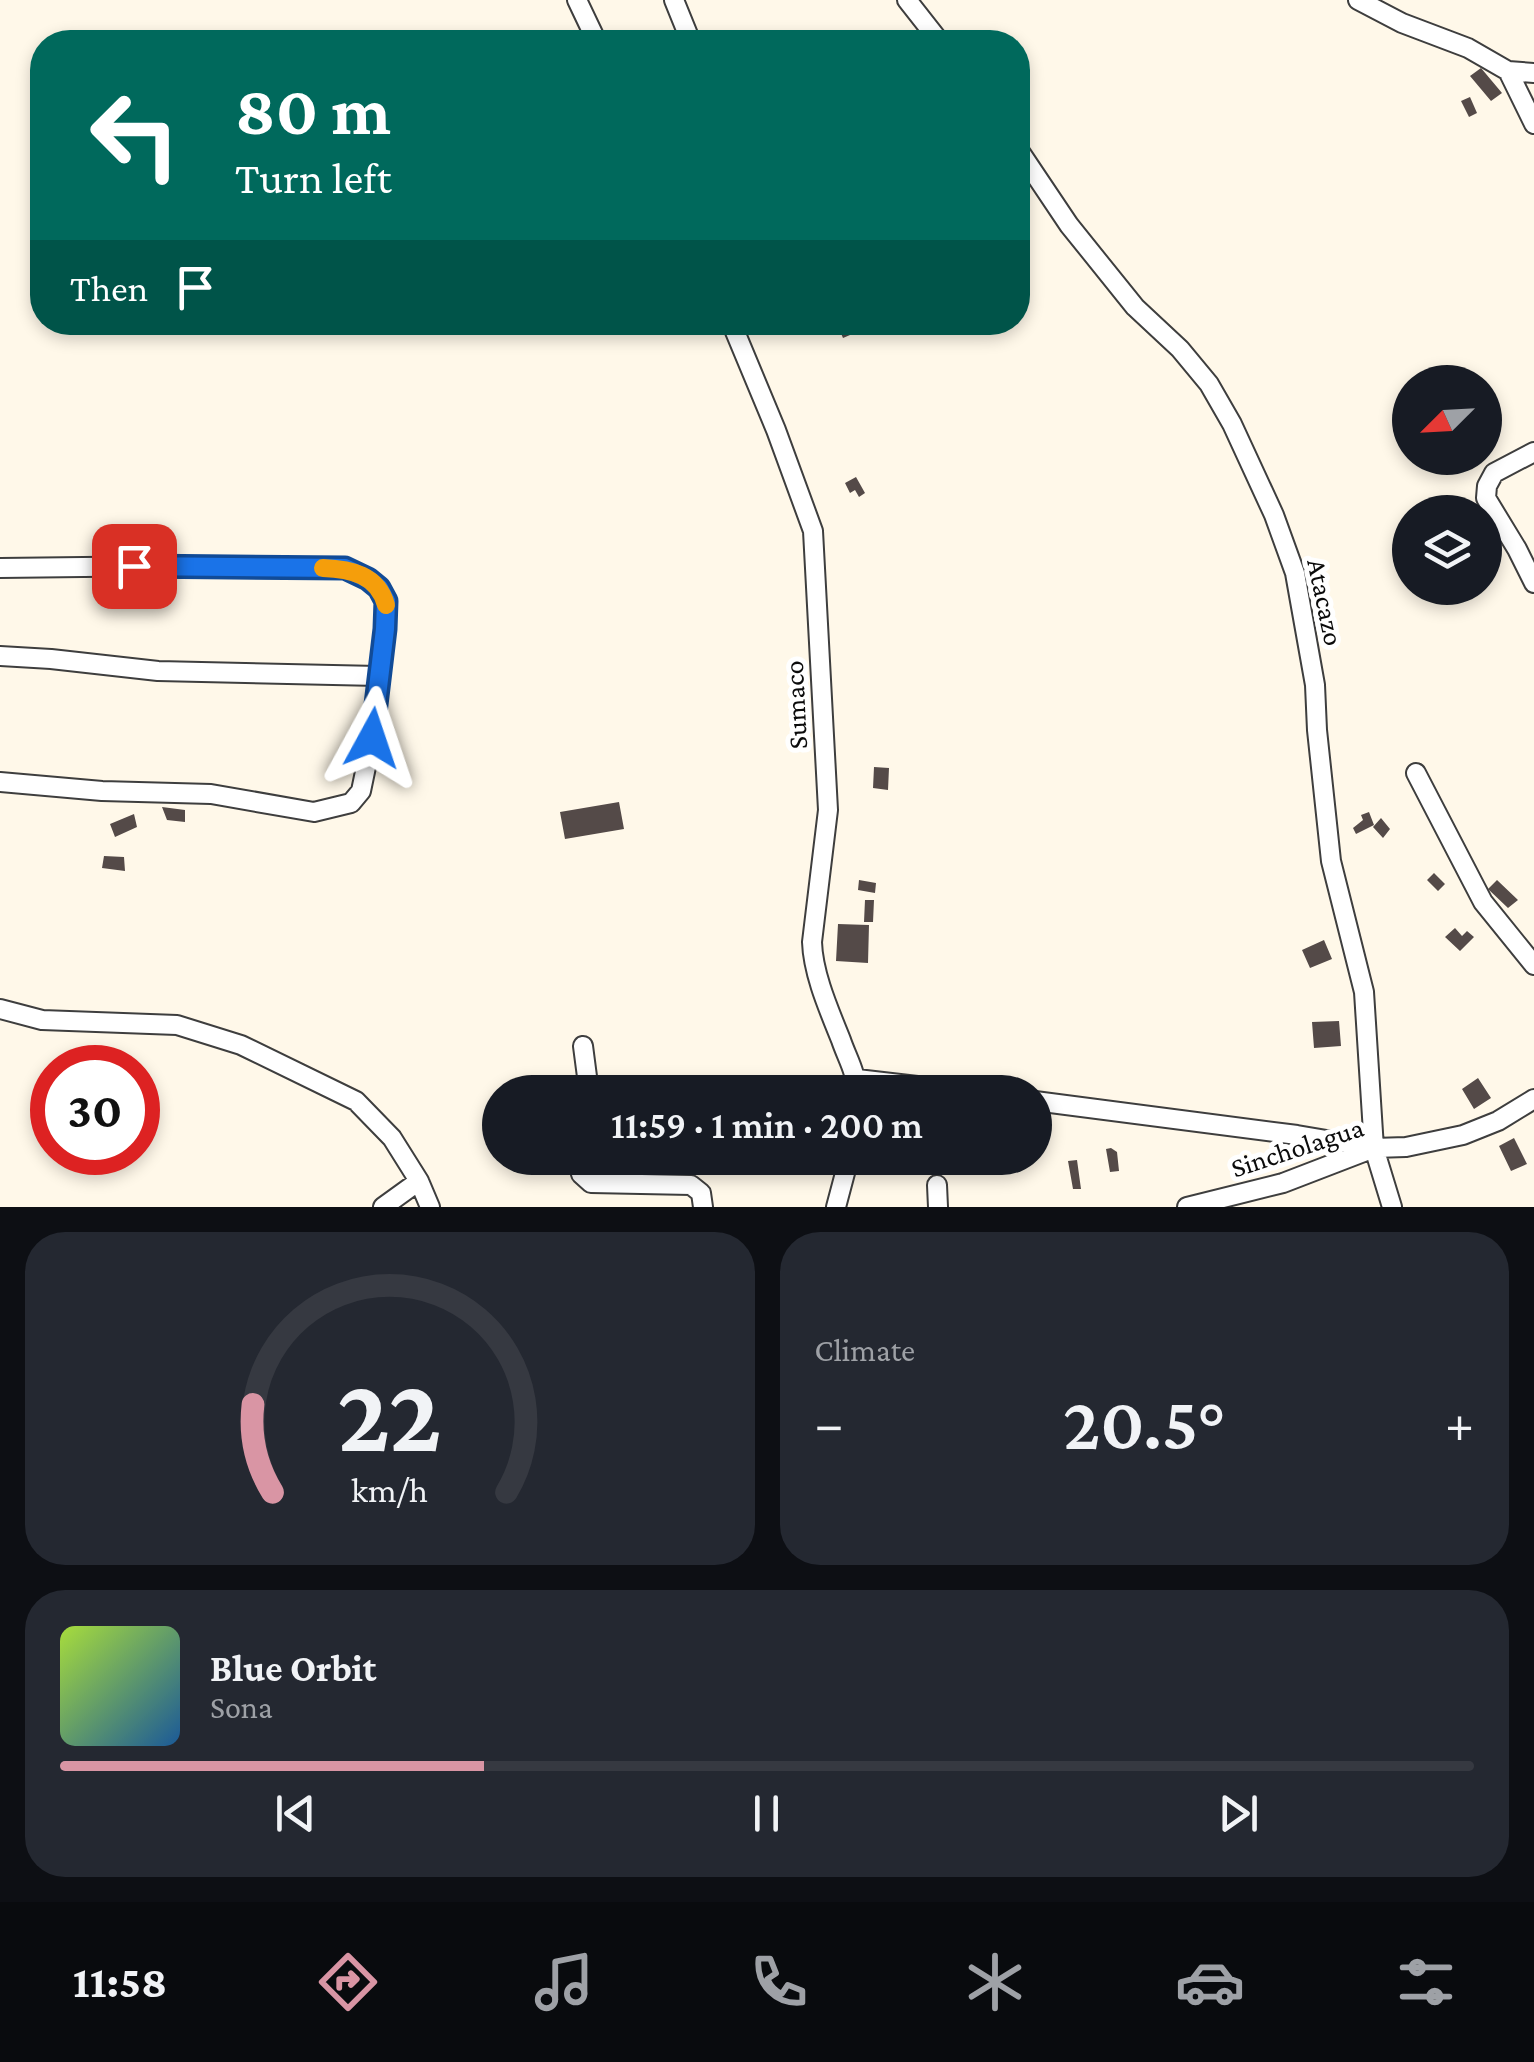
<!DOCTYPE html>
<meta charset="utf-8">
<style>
body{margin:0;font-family:"Crimson Pro",serif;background:#242831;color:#f1f3f6;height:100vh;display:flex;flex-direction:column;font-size:38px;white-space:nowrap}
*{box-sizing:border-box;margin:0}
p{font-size:32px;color:#9ea1a6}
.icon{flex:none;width:55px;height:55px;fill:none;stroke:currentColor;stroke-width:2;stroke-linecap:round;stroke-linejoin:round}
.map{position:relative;height:1207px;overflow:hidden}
.side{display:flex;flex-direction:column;gap:25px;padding:25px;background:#0d0f14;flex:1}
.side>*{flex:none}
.top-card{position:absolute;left:30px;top:30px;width:1000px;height:305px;border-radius:40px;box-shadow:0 5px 15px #0003;background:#00695c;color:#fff;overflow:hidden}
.needle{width:65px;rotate:246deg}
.controls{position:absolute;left:1392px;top:365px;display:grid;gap:20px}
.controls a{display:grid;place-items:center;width:110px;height:110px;border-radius:50%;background:#171b24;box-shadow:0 5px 15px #0003;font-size:50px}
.speed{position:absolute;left:30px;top:1045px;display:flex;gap:20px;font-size:50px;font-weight:700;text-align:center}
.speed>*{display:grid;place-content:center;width:130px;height:130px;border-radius:50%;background:#171b24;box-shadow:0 5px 15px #0003;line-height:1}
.speed .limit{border:15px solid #d22;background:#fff;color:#111}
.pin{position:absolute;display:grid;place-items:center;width:85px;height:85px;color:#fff;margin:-42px;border-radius:20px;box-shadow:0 5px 15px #0006}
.me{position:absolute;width:110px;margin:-55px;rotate:5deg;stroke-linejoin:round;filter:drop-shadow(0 0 8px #0008)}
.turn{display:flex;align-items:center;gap:35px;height:210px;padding:0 40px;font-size:45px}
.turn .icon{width:130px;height:130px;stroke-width:2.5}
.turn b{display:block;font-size:70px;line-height:85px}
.then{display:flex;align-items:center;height:95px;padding:0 40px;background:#0003;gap:20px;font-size:38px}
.big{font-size:75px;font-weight:600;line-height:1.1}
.side .widget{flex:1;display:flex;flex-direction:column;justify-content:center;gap:15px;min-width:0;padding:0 35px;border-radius:40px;background:#242831}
.side .dial{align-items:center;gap:0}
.dial svg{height:260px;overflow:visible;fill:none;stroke:#363941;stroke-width:7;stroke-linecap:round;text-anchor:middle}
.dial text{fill:#f1f3f6;stroke:none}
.song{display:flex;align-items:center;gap:30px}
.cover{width:120px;height:120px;border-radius:15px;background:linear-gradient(135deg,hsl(80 70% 55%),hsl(210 70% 35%))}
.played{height:10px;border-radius:5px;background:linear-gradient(90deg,#d995a4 30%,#363941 30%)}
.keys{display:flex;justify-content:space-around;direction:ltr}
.heat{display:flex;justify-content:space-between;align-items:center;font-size:55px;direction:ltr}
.side .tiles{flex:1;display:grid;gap:25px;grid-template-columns:1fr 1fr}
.widget:last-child{grid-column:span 2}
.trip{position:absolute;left:482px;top:1075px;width:570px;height:100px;border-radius:50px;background:#171b24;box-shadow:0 5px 15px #0003;font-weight:600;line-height:100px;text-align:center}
.tabs{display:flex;height:160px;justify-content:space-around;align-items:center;background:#090b0e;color:#9ea1a6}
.tabs .icon{width:70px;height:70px}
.tabs .on{color:#d995a4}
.tabs b{font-size:45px;color:#f1f3f6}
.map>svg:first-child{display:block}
.building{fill:#544a48}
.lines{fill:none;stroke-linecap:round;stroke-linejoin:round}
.minor-casing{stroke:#3e3e3e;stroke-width:22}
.minor{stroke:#fff;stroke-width:18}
.route-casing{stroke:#114b97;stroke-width:25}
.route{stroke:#1a73e8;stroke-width:18}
.slow{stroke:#f59e0b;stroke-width:18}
.labels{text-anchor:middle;stroke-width:10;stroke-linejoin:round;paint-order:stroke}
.street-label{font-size:28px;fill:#0b0b0b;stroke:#fff}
</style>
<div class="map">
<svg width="1534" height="1207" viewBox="0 0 1534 1207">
<rect width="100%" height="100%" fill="#fff8e9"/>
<path class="building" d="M 1481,68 L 1502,93 L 1491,101 L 1470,76 Z
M 1470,97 L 1477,113 L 1469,117 L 1461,101 Z
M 843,322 L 853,322 L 857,332 L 843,338 L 837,324 Z
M 856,477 L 865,493 L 859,497 L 855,490 L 850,493 L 845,483 Z
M 874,767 L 889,768 L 888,790 L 873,788 Z
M 619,802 L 624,829 L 565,839 L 560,812 Z
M 162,807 L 185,810 L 185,822 L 167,820 Z
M 1369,812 L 1374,825 L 1356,834 L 1353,828 L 1363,820 L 1361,815 Z
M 134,814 L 137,827 L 115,837 L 110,824 Z
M 1381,818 L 1390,829 L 1383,838 L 1373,827 Z
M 104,856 L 124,857 L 125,871 L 102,868 Z
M 1434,873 L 1445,884 L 1438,891 L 1427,880 Z
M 859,880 L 876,883 L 875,893 L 858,890 Z
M 1497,880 L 1518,900 L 1508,908 L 1488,889 Z
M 865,900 L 874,900 L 873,922 L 864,922 Z
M 838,924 L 869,925 L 868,963 L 836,961 Z
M 1455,928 L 1462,936 L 1467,931 L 1474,937 L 1460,951 L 1445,937 Z
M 1324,940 L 1332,959 L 1310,968 L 1302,950 Z
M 1339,1021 L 1341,1046 L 1314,1048 L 1312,1022 Z
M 1478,1078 L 1491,1098 L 1474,1109 L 1462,1089 Z
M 1514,1138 L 1527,1164 L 1511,1171 L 1499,1146 Z
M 1111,1148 L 1117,1152 L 1119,1171 L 1110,1172 L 1106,1149 Z
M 1077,1160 L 1081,1189 L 1073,1189 L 1068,1161 Z"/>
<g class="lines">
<g class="minor-casing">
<path id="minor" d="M 577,0 L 597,42
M 674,0 L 691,42
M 907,0 L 940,42
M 1358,0 L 1402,23 L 1468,48 L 1508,71 L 1534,124
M 1508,71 L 1534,73
M 1018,149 L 1069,225 L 1135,307 L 1180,349 L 1209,384 L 1232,424 L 1274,515 L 1295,573 L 1315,685 L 1317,730 L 1331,861 L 1364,992 L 1374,1148 L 1392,1207
M 731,322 L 776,430 L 813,531 L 828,810 L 812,942 C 813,974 829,1010 841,1040 C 847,1058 857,1073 856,1092
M 1534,452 L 1494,473 L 1487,486 L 1486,498 L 1517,549 L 1534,583
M 0,568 L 167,566 L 345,568 L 368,579 L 379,587 L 386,601 L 385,629 L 372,738 L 361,791 L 351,803 L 314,812 L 211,794 L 102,791 L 0,782
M 0,656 L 51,659 L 158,671 L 378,676
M 1416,773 L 1483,902 L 1534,965
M 0,1009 L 42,1020 L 177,1025 L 241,1045 L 356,1101 L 392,1138 L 419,1181 L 430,1207
M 583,1046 L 589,1092
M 857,1079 L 969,1092
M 1035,1101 L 1297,1135 L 1374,1148
M 578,1158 L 581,1174 L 591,1183 L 691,1185 L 701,1193 L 703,1207
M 937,1185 L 938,1207
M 383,1207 L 419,1181
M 836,1207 L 849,1158
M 1187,1207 L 1283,1183 L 1374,1148 L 1406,1147 L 1463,1135 L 1498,1121 L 1534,1099"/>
</g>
<use href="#minor" class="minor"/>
</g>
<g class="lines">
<g class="route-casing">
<path id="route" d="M 134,566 L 345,568 L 368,579 L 379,588 L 386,601 L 385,629 L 372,738"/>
</g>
<use href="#route" class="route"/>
<path class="slow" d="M 323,568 C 351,569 378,575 386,605"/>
</g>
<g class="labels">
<g class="street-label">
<text transform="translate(1326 602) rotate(78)" y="10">Atacazo</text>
<text transform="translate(795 705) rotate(-93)" y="10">Sumaco</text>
<text transform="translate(1297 1147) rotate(-18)" y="10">Sincholagua</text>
</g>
</g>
</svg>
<div class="controls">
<a><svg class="needle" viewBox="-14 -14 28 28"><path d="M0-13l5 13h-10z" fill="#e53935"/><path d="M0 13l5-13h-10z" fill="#9ea1a6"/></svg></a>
<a><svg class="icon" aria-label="layers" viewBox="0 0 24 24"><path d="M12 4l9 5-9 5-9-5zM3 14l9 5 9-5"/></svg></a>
</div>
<div class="speed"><div class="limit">30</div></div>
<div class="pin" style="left:134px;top:566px;background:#d93025"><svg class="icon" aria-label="arrive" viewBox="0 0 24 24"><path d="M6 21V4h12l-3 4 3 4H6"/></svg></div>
<svg class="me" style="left:372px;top:738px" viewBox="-20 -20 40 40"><path d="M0-17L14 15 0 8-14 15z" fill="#1a73e8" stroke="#fff" stroke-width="4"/></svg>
<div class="trip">11:59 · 1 min · 200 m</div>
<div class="top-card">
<div class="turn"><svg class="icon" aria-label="left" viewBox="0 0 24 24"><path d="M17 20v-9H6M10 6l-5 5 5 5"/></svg><div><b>80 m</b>Turn left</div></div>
<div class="then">Then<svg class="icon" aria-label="arrive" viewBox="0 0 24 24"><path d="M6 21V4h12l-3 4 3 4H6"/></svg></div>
</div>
</div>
<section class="side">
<div class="tiles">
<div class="widget dial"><svg viewBox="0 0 100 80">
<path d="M14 69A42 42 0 1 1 86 69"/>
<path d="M14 69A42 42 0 0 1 8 42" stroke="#d995a4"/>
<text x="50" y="56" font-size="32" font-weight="700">22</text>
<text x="50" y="72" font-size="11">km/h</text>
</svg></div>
<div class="widget"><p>Climate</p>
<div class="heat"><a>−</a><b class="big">20.5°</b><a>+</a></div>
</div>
<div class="widget">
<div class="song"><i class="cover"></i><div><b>Blue Orbit</b><p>Sona</p></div></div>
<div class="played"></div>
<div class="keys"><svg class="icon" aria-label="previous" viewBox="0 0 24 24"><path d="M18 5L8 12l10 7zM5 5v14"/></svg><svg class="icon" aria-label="pause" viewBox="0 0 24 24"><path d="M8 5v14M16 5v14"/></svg><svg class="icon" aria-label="next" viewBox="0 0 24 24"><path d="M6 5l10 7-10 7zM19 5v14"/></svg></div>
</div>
</div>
</section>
<nav class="tabs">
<b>11:58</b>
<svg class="icon on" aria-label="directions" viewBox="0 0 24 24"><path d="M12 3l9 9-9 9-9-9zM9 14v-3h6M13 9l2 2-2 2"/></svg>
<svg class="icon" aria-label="music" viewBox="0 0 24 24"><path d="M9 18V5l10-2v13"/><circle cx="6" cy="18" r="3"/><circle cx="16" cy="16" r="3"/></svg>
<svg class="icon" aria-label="phone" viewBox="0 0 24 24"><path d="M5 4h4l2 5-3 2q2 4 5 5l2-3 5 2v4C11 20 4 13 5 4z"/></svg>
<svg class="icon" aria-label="climate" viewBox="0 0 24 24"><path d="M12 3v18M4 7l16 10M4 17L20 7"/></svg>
<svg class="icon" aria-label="car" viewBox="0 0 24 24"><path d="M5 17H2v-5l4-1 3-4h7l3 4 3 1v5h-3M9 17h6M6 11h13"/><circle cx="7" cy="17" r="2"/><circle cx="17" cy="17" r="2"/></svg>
<svg class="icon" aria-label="filters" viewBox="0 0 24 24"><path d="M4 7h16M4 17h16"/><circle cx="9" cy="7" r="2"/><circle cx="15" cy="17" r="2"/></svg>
</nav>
